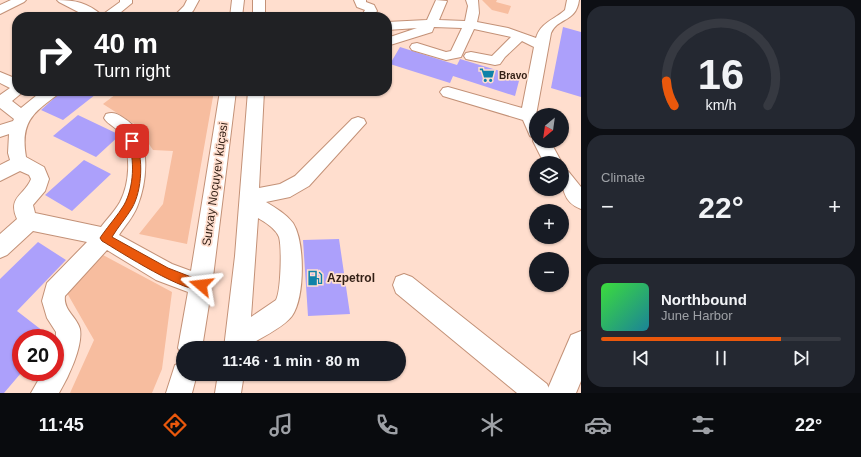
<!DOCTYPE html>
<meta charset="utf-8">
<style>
body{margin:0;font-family:Helvetica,sans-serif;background:#242831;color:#f1f3f6;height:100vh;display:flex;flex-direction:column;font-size:15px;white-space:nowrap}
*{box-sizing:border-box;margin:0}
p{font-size:13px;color:#9ea1a6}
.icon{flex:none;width:22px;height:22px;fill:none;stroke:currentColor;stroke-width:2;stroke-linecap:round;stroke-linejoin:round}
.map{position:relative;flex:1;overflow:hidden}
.side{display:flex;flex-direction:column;gap:6px;padding:6px;background:#0d0f14;width:280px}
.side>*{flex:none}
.hud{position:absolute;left:12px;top:12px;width:380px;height:84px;border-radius:16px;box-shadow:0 1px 3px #0004;background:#202124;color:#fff;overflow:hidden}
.needle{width:26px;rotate:209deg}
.tools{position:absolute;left:529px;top:108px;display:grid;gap:8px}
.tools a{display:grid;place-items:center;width:40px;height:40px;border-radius:50%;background:#171b24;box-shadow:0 1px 3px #0004;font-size:20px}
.speed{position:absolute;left:12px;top:329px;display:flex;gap:8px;font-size:20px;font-weight:700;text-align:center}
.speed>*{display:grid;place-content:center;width:52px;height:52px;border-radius:50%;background:#171b24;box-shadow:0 1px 3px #0004;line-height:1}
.speed .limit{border:6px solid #d22;background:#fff;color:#111}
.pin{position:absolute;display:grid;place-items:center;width:34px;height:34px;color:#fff;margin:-17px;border-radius:8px;box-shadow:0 2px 6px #0006}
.me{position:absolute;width:44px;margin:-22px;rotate:287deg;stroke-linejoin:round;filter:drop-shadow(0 0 3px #0008)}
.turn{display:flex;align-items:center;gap:14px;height:84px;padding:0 16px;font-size:18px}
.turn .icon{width:52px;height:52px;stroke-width:2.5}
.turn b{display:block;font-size:28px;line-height:34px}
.big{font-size:30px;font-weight:800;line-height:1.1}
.side .tile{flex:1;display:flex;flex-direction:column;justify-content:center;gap:6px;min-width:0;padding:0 14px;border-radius:16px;background:#242831}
.side .dial{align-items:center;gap:0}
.dial svg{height:104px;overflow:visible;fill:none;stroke:#363941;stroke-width:7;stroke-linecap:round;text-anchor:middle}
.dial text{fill:#f1f3f6;stroke:none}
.song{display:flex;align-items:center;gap:12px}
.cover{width:48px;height:48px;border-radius:6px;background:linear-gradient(135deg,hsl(120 70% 55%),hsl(190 70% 35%))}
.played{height:4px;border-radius:2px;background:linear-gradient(90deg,#ea580c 75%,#363941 75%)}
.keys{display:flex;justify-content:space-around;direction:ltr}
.heat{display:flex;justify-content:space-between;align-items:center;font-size:22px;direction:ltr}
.trip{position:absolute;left:176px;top:341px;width:230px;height:40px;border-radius:20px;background:#171b24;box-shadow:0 1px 3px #0004;font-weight:800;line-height:40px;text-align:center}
.tabs{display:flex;height:64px;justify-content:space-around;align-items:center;background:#090b0e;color:#9ea1a6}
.tabs .icon{width:28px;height:28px}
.tabs .selected{color:#ea580c}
.tabs b{font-size:18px;color:#f1f3f6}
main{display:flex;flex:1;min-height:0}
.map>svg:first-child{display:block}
.green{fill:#f7bd9f}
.building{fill:#aca0fb}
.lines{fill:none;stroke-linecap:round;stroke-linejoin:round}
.minor-casing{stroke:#c39177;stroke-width:2}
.major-casing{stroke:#c39177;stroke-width:2}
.minor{fill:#fff;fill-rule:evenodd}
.major{fill:#fff;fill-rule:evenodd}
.route{fill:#ea580c;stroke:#983908}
.labels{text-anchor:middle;stroke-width:3.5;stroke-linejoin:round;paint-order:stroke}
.far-poi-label{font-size:10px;font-weight:bold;fill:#321f15;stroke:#ffdece;text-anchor:start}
.street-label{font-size:12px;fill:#321f15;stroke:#ffdece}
.poi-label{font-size:12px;font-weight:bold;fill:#321f15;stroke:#ffdece;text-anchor:start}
</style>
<main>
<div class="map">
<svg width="581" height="393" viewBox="0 0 581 393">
<rect width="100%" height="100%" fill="#ffdece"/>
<path class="green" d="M 482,0 L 497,0 L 496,2 L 511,6 L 508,14 L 492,10 Z
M 120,91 L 214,91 L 187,244 L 139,234 L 163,204 L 173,151 L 153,150 L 136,125 L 103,104 Z
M 103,255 L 172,292 L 162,369 L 152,393 L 70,393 L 94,340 L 67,293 Z"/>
<path class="building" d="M 563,27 L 581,32 L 581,97 L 551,88 Z
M 400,47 L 457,65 L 460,59 L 520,77 L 515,96 L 453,76 L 450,83 L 390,64 Z
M 62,91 L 100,91 L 63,120 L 41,110 Z
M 78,115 L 120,135 L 96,157 L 53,136 Z
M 84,160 L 111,174 L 72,211 L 45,195 Z
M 339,239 L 350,314 L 308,316 L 303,240 Z
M 38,242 L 66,260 L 17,311 L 52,338 L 21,338 L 21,373 L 4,393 L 0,393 L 0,279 Z"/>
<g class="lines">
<g class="minor-casing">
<path id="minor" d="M 11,0 L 26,0 L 24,2 L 0,14 L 0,5 Z
M 57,0 C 76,0 87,3 102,15 L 120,2 L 120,0 L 132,0 L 132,3 L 115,17 L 88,17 L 59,2 Z
M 187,0 L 199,0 L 193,11 L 186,17 L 173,17 L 184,6 Z
M 232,0 L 244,0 L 242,17 L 230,17 Z
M 253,0 L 265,0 L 265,17 L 253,17 Z
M 354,0 L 366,0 L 366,2 L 374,5 L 377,11 L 373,17 L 361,17 L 365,10 L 357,7 Z
M 436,0 L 447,1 L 439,20 L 465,21 L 468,6 L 466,0 L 478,0 L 479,13 L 477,22 L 508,28 L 536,38 C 541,22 554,20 565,10 L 567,0 L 579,0 C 576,23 558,17 551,33 L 536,115 L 536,141 L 550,141 L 562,163 L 544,163 L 533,141 L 534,138 L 530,136 L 523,120 L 443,96 L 440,92 L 443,88 L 448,87 L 522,108 L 534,47 L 522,41 L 505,57 L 500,64 L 495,65 L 466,59 L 464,56 L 466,53 L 471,52 L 492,56 L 511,37 L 474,29 L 461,57 L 446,60 L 412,50 L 410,47 L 412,44 L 417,43 L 446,52 L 451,51 L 462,28 L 434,27 L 432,32 L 387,46 L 387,38 L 417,28 L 387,30 L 387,22 L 427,20 Z
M 0,72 L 17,79 L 17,91 L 24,91 L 12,101 L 21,108 L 42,91 L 60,91 L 57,95 C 33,113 20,122 26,157 L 44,167 L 49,179 L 45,191 L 33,205 L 35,213 L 101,227 C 107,219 115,211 120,202 C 130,183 131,155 122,135 C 118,128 108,125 104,118 L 106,114 C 116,111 120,116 128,121 C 152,139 147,183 137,207 C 133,217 125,226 119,235 L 172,264 L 191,271 L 220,91 L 236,91 L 212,285 L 202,348 L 183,348 L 183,357 L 178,348 L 188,292 L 156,280 L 107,250 L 65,296 C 63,310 77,317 80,329 C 83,347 68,378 59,393 L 31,393 L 43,372 L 55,372 L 56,332 L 47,318 L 42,301 L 47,283 L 87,242 L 33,231 L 7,255 L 0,258 L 0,234 L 17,219 C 7,197 25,195 31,179 L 29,175 L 20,171 L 0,181 L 0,165 L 10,160 L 8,153 L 9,134 L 0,137 L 0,125 L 13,121 L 14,119 L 0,108 L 0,95 L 10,88 L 0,83 Z
M 248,91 L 264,91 L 259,188 L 280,184 L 295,176 L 352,119 L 358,117 L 364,119 L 366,123 L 309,186 L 290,197 L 266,202 C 276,208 286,214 293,223 C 305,242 305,297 292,316 C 284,327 261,338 249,345 L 248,348 L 224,348 L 235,256 ZM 258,218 C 265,222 276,229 279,237 C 282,247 281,291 276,300 L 251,317 Z
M 562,169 L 568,171 L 581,187 L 581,209 C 562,202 562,186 562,169 Z
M 404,274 L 412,277 L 547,384 L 551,393 L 517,393 L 396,293 L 393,285 L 396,277 Z
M 183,362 L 183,374 L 197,374 L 192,393 L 166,393 L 175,365 Z
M 218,374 L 244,374 L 241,393 L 215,393 Z"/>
</g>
<g class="major-casing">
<path id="major" d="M 581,331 L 581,381 L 576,393 L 546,393 L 571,335 Z"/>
</g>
<use href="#minor" class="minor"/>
<use href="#major" class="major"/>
</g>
<path class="route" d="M 132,138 L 135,139 C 144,157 142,191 132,208 C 126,218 118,227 112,237 L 168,268 L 204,282 L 206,285 L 204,289 C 188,296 119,251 102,241 L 100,238 L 102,235 C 109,225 118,215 124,205 C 134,187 135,160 128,141 Z"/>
<defs>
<g id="supermarket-bare" transform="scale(1.2)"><path d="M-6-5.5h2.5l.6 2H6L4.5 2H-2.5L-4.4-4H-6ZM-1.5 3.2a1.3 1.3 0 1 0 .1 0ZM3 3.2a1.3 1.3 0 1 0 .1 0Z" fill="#0f82a8" stroke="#ffdece" stroke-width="2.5" paint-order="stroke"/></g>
<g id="fuel-bare" transform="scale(1.2)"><path d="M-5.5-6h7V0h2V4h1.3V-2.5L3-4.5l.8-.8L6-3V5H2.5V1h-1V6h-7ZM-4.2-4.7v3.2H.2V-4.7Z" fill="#0f82a8" stroke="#ffdece" stroke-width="2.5" paint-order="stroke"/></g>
</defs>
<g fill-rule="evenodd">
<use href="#supermarket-bare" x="487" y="75"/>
<use href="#fuel-bare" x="315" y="278"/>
</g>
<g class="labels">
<g class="far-poi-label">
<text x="499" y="79">Bravo</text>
</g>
<g class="street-label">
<text transform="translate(215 184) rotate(-82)" y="4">Surxay Noçuyev küçəsi</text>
</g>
<g class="poi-label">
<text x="327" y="282">Azpetrol</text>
</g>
</g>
</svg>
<div class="tools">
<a><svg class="needle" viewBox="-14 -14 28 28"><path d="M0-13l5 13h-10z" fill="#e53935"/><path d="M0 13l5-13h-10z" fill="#9ea1a6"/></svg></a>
<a><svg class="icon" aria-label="layers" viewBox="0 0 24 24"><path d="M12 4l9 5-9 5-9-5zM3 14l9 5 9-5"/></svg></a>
<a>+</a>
<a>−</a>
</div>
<div class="speed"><div class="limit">20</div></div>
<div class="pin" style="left:132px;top:141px;background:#d93025"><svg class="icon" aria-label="arrive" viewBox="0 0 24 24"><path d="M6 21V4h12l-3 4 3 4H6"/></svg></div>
<svg class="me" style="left:201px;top:285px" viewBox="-20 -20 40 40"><path d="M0-17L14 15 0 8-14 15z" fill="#ea580c" stroke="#fff" stroke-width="4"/></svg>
<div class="trip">11:46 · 1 min · 80 m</div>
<div class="hud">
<div class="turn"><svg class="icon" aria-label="right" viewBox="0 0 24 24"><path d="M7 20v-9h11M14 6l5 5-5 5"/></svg><div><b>40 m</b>Turn right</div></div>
</div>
</div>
<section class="side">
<div class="tile dial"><svg viewBox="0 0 100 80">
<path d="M14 69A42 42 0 1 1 86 69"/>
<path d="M14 69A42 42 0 0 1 8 50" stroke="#ea580c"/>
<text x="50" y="56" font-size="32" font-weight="700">16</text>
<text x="50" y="72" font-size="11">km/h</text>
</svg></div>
<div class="tile"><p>Climate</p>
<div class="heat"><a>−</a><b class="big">22°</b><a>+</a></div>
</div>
<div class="tile">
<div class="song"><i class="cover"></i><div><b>Northbound</b><p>June Harbor</p></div></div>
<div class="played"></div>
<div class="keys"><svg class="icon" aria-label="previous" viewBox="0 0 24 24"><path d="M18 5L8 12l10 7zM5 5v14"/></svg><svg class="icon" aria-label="pause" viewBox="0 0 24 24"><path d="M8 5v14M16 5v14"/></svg><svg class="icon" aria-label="next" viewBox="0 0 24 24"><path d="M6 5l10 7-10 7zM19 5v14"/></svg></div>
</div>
</section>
</main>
<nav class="tabs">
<b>11:45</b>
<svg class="icon selected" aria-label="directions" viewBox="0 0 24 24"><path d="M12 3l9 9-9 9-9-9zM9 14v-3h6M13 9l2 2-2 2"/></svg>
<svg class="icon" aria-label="music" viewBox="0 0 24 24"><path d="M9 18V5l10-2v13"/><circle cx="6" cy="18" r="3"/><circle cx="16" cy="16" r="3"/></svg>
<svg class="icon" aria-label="phone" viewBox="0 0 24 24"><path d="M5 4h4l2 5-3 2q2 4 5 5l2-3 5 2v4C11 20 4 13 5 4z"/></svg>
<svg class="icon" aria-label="climate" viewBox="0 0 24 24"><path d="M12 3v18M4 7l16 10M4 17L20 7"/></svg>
<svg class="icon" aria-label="car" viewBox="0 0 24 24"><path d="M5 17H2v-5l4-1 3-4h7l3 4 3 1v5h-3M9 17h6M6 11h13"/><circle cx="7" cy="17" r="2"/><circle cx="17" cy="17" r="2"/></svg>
<svg class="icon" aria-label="filters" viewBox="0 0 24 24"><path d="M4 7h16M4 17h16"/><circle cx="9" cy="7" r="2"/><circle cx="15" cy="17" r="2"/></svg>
<b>22°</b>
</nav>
